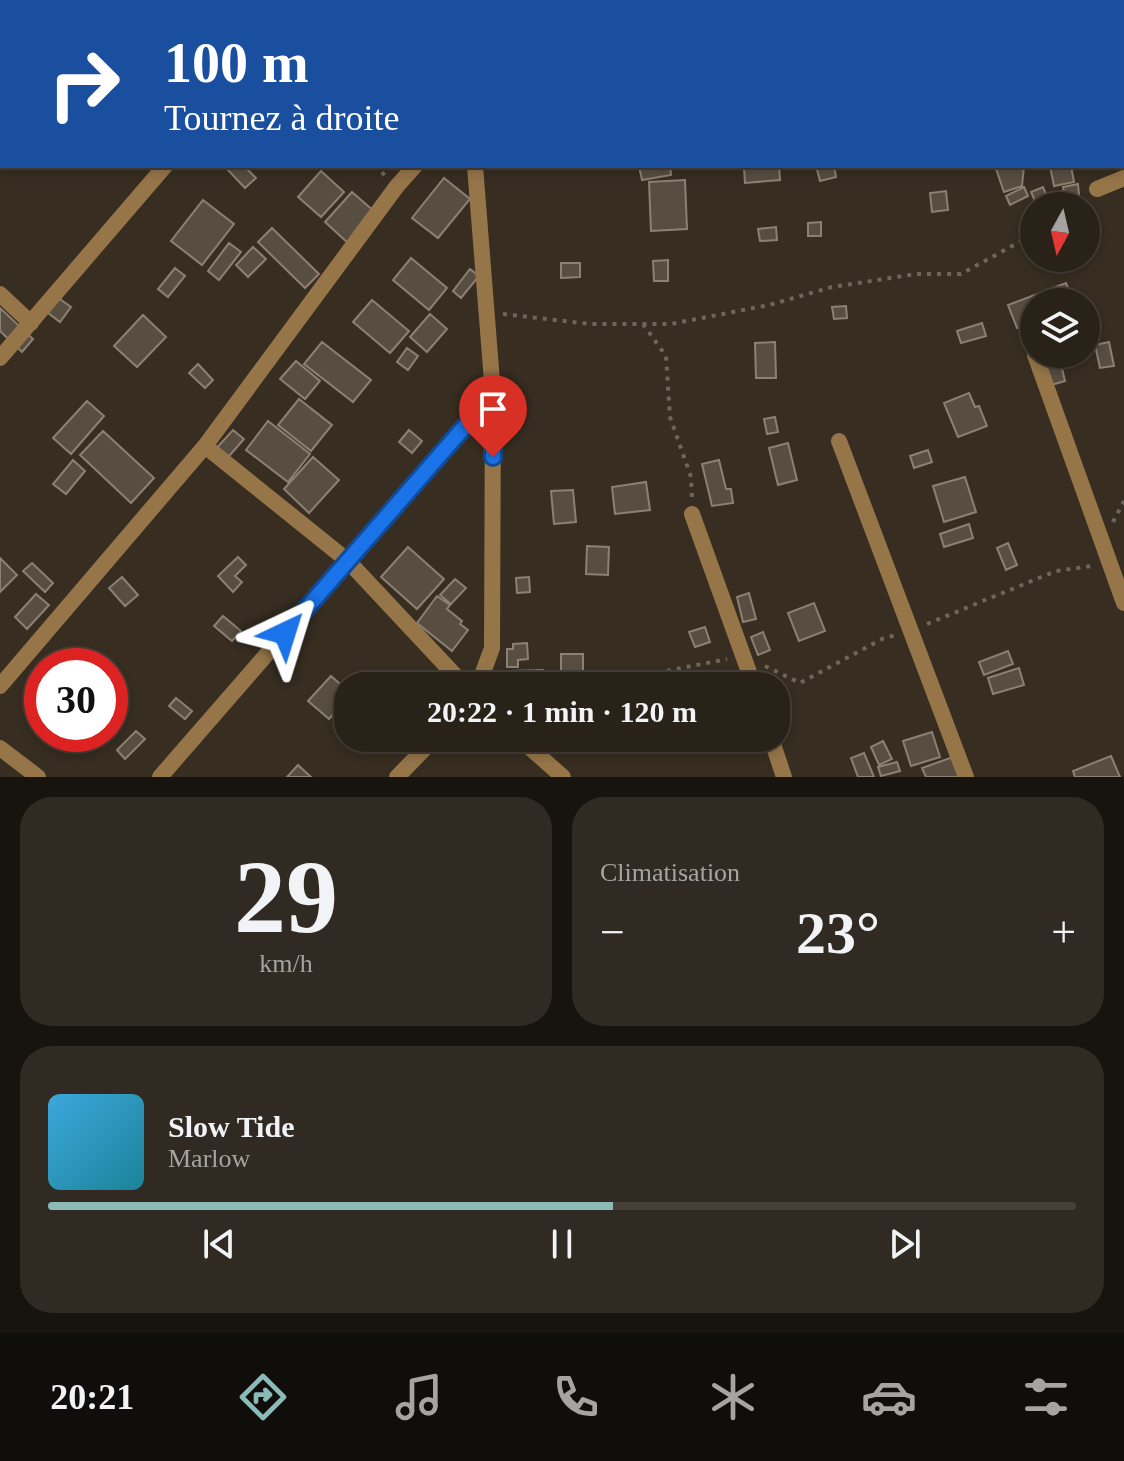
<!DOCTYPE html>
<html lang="fr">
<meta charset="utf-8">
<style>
body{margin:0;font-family:"Times New Roman",serif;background:#312a22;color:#f1f3f6;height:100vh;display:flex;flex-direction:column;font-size:30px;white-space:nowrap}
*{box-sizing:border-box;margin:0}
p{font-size:26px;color:#a5a4a2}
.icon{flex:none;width:44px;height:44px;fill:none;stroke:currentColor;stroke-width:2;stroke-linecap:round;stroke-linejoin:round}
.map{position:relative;height:777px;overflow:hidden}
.drawer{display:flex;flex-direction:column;gap:20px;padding:20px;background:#17130e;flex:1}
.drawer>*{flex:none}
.hud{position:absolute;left:0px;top:0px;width:1124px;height:168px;box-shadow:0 4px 12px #0003,0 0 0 2px #453f38;background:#1a4fa0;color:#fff;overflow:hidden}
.needle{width:52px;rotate:188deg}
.fabs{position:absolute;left:1020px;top:192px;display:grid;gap:16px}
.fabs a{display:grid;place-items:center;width:80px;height:80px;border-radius:50%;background:#292219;box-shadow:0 4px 12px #0003,0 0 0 2px #453f38;font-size:40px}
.speed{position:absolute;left:24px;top:648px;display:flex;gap:16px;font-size:40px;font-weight:700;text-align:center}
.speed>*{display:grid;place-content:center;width:104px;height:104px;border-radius:50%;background:#292219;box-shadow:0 4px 12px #0003,0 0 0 2px #453f38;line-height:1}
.speed .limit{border:12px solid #d22;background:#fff;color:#111}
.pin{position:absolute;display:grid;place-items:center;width:68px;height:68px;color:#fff;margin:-82px -34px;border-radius:50% 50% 50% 0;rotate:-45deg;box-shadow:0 0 8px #0007}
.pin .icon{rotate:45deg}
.me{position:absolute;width:88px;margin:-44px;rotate:41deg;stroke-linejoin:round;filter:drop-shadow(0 0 6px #0008)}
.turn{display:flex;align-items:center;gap:28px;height:168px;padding:0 32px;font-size:36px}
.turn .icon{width:104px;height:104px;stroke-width:2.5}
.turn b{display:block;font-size:56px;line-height:68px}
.big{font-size:60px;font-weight:800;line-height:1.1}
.drawer .card{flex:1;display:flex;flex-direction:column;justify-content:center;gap:12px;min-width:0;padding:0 28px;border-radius:32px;background:#312a22}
.drawer .dial{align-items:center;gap:0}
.dial b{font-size:104px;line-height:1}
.song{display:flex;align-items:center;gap:24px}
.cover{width:96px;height:96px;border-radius:12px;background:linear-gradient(135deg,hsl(200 70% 55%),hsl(190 70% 35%))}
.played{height:8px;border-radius:4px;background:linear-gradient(90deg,#8bbbb9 55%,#453f38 55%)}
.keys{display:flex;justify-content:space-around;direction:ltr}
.heat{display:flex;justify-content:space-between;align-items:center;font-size:44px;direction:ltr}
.drawer .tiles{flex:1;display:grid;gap:20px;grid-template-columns:1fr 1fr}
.card:last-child{grid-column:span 2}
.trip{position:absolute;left:334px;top:672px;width:456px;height:80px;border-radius:32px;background:#292219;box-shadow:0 4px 12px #0003,0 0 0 2px #453f38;font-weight:800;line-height:80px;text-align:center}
.dock{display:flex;height:128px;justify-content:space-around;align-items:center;background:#100e0a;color:#a5a4a2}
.dock .icon{width:56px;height:56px}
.dock .active{color:#8bbbb9}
.dock b{font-size:36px;color:#f1f3f6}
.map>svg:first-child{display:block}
.building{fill:#584d41;stroke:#8c8073;stroke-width:2}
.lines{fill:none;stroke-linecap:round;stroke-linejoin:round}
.path{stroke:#6e665b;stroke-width:4;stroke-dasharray:4 6;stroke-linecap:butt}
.minor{stroke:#967549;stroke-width:16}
.route-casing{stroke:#114b97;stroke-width:20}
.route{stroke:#1a73e8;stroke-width:14}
</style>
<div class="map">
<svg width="1124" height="777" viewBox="0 0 1124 777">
<rect width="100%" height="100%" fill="#372d21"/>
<path class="building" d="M 244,166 L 256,178 L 245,188 L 225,167 Z
M 639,166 L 670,166 L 671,175 L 642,180 Z
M 779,166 L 780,180 L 745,183 L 744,168 Z
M 816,166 L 834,166 L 836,177 L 820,181 Z
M 995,166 L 1024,166 L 1022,186 L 1004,192 Z
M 1050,166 L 1071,166 L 1074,182 L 1054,186 Z
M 321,171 L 344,192 L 321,217 L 298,197 Z
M 444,178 L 470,199 L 438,238 L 412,218 Z
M 685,180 L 687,229 L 651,231 L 649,182 Z
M 1078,184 L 1079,195 L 1065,197 L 1063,187 Z
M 1024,187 L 1028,196 L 1010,205 L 1006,196 Z
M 1043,187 L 1047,197 L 1035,201 L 1031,192 Z
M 946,191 L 948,210 L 932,212 L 930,193 Z
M 352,192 L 375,212 L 348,243 L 325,222 Z
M 203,200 L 234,224 L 202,265 L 171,241 Z
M 821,222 L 821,236 L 808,236 L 808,223 Z
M 776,227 L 777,240 L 760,241 L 758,229 Z
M 272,228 L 319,274 L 305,288 L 258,242 Z
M 229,243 L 241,252 L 219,280 L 208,271 Z
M 253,247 L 266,259 L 248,277 L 236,265 Z
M 411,258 L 447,288 L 429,310 L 393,280 Z
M 668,260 L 668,281 L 654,281 L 653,261 Z
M 561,263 L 580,263 L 580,277 L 561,278 Z
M 175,268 L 185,276 L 168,297 L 158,289 Z
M 470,269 L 479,276 L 461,298 L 453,291 Z
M 1066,283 L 1074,302 L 1034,302 L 1034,321 L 1017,328 L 1008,305 Z
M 50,292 L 71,307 L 60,322 L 39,306 Z
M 372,300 L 409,331 L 390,353 L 353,322 Z
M 846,306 L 847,318 L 834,319 L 832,307 Z
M 1086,306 L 1094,335 L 1086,337 Z
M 0,308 L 33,339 L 22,352 L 0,331 Z
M 430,314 L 447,329 L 427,352 L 410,337 Z
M 143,315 L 166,337 L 137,367 L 114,346 Z
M 982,323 L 986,336 L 961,343 L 957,331 Z
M 322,342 L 371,380 L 353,402 L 304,364 Z
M 775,342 L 776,378 L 756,378 L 755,343 Z
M 1109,342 L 1114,366 L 1100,368 L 1095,345 Z
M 407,348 L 418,356 L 408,370 L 397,362 Z
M 1060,360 L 1065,381 L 1048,386 L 1042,364 Z
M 296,361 L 320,381 L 305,399 L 280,379 Z
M 198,364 L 213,380 L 205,388 L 189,373 Z
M 969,393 L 975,407 L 979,406 L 987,426 L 958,437 L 944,403 Z
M 299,399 L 332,425 L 311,451 L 278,425 Z
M 87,401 L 104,416 L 71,454 L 53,438 Z
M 775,417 L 778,432 L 767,434 L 764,419 Z
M 268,421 L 310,454 L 288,482 L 246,450 Z
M 233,430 L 244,439 L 223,463 L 212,453 Z
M 409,430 L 422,441 L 412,453 L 399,442 Z
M 103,431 L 154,478 L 131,503 L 80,455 Z
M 788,443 L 797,480 L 778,485 L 769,448 Z
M 928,450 L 932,462 L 914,468 L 910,456 Z
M 313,457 L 339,480 L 309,513 L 284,489 Z
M 73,460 L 85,471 L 66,494 L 53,484 Z
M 719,460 L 726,489 L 731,489 L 733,503 L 712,506 L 702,464 Z
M 965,477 L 976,512 L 944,522 L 933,486 Z
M 646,482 L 650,510 L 615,514 L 612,487 Z
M 573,490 L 576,522 L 554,524 L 551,491 Z
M 969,524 L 973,538 L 944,547 L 940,534 Z
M 1008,543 L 1017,565 L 1006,570 L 997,548 Z
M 587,546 L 609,547 L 608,575 L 586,574 Z
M 408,547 L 444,579 L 417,609 L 381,577 Z
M 238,557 L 246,565 L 235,576 L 242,582 L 233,592 L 218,576 Z
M 0,558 L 17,575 L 0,592 Z
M 32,563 L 53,583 L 45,592 L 23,571 Z
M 122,577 L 138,595 L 125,606 L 109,588 Z
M 529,577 L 530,592 L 517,593 L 516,578 Z
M 455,579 L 466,588 L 451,604 L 440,595 Z
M 749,593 L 756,619 L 743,622 L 737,597 Z
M 36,594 L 49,605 L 27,629 L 15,617 Z
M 437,596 L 450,605 L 447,609 L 462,621 L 460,624 L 468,630 L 452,651 L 417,623 Z
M 814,603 L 825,631 L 799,641 L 788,613 Z
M 223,616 L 241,631 L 232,641 L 214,626 Z
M 705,627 L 710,642 L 695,647 L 689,632 Z
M 763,632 L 770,650 L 758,655 L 751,637 Z
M 527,643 L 528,659 L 518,660 L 518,667 L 507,667 L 507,649 L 513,649 L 513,644 Z
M 1008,651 L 1013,664 L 984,675 L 979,662 Z
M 561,654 L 583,654 L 583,686 L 561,686 Z
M 1019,668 L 1024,685 L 993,694 L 988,678 Z
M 543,670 L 543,684 L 512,686 L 512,671 Z
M 331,676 L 348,691 L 348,697 L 329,719 L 308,701 Z
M 176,698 L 192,711 L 185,719 L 169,706 Z
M 136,731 L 145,739 L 125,759 L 117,750 Z
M 932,732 L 940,757 L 911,766 L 903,741 Z
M 883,741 L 892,759 L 879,765 L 871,747 Z
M 864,753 L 874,777 L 858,777 L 851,758 Z
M 1111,756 L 1120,777 L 1075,777 L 1073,771 Z
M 953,757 L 959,777 L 926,777 L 922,768 Z
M 897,762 L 900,771 L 881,776 L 878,767 Z
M 298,765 L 311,777 L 287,777 Z"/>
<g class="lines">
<path class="path" d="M 185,0 L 187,2
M 1057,2 L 1057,0
M 374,166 L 386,176
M 1087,166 L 1091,175
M 503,314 L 590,324 L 671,324 L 769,305 L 832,287 L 916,274 L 961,274 L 1034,234
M 643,324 L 666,356 L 670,417 L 691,477 L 692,499
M 1113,522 L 1124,501
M 927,624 L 1056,571 L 1092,566
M 765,666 L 800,683 L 882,639 L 896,635
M 630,686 L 662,672 L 727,659"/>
<path class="minor" d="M 63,2 L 64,0
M 299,2 L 301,0
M 0,78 L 2,76
M 475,166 L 493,394 L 492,648 L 478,686
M 1097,189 L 1124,178
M 0,294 L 31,323
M 1035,355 L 1124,603
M 0,358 L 165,166
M 839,441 L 966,777
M 205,446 L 348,561 L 465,686
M 692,514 L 754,686
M 0,686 L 205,446 L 397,186 L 415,166
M 519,738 L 563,777
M 771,738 L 784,777
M 0,748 L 38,777
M 160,777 L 493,394
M 397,777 L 435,738"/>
</g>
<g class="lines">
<g class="route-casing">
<path id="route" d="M 285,633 L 493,394 L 493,457"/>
</g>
<use href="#route" class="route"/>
</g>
</svg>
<div class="fabs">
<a><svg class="needle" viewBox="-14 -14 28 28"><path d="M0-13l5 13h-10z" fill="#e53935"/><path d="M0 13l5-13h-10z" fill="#a5a4a2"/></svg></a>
<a><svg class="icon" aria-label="layers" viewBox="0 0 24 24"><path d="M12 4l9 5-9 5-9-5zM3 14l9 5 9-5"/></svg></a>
</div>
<div class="speed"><div class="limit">30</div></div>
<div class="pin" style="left:493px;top:457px;background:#d93025"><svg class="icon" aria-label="arrive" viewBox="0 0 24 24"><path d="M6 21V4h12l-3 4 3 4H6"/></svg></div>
<svg class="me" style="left:285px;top:633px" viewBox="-20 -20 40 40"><path d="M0-17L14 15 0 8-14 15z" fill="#1a73e8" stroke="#fff" stroke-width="4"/></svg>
<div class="trip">20:22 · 1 min · 120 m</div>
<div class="hud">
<div class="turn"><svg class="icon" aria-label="right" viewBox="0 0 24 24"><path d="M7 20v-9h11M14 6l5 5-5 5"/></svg><div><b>100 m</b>Tournez à droite</div></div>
</div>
</div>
<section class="drawer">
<div class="tiles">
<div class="card dial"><b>29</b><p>km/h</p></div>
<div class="card"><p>Climatisation</p>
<div class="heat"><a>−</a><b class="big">23°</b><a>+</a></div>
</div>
<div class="card">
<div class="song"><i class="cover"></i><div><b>Slow Tide</b><p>Marlow</p></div></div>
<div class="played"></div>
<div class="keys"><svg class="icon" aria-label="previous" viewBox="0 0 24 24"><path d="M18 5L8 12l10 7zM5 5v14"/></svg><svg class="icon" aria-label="pause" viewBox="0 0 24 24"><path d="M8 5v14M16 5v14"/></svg><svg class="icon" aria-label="next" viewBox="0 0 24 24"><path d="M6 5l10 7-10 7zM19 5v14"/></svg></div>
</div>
</div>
</section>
<nav class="dock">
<b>20:21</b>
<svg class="icon active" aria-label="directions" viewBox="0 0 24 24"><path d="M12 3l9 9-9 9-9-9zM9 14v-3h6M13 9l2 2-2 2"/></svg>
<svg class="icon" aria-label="music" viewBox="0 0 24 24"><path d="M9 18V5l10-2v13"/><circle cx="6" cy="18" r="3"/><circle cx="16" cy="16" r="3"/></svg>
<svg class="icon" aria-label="phone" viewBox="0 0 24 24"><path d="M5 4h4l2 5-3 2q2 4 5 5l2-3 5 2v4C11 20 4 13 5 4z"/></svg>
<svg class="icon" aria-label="climate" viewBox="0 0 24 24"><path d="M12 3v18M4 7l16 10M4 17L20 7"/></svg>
<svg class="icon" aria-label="car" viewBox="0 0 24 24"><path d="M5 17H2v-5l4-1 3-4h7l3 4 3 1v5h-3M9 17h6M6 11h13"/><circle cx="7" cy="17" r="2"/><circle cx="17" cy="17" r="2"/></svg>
<svg class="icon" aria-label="filters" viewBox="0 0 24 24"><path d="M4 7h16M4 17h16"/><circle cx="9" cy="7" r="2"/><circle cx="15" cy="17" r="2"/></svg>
</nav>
